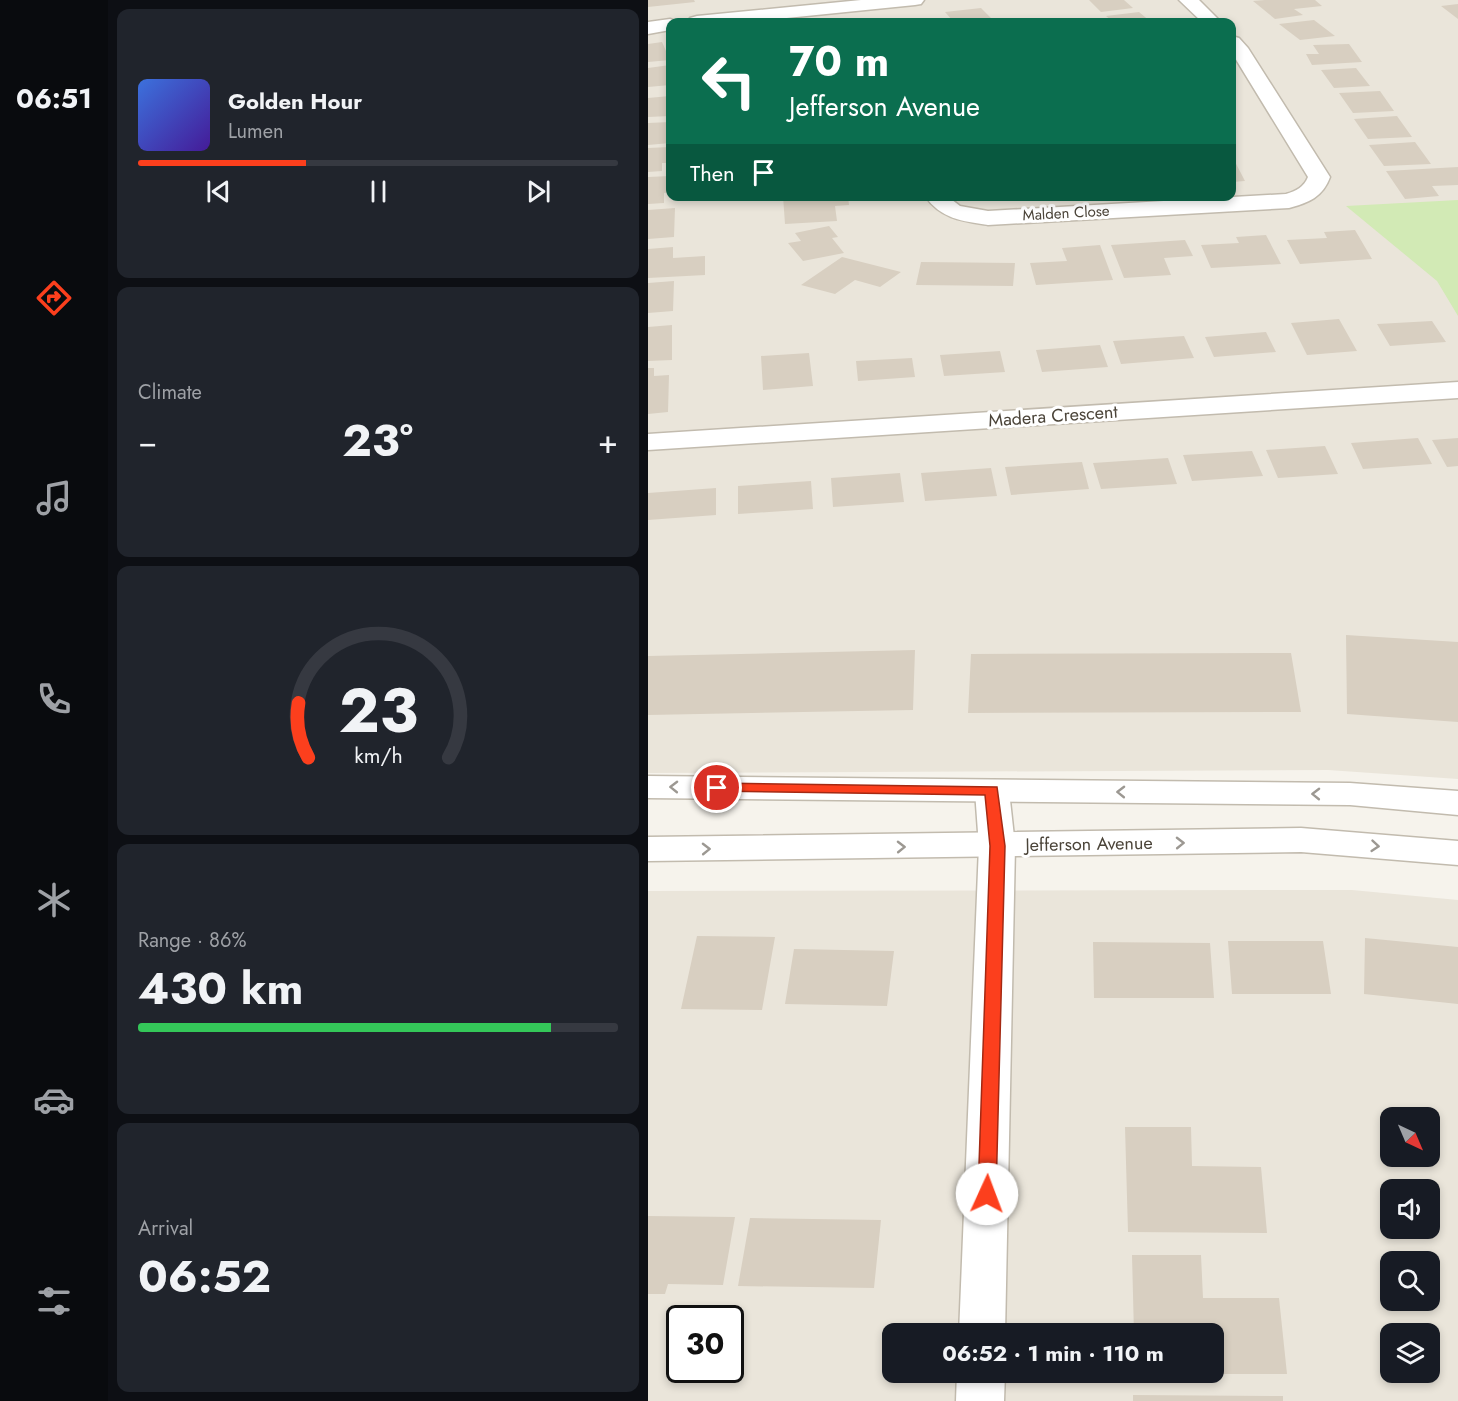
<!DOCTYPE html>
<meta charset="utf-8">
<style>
body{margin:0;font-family:Jost,sans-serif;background:#20242c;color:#f1f3f6;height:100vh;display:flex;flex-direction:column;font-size:22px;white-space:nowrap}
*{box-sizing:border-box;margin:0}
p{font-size:20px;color:#9ea1a6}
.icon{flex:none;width:33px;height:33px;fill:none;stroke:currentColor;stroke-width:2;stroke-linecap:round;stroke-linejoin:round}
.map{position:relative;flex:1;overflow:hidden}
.sheet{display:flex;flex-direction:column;gap:9px;padding:9px;background:#0d0f14;width:540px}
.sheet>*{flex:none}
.banner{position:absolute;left:18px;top:18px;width:570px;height:183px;border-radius:12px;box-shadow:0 3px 9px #0003;background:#0b6e4f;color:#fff;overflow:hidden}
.needle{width:39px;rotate:136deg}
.buttons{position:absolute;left:732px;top:1107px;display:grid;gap:12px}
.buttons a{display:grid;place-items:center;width:60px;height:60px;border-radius:12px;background:#171b24;box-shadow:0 3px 9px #0003;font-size:30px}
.speed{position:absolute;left:18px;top:1305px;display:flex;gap:12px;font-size:30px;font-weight:700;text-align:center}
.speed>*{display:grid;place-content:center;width:78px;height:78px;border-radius:50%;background:#171b24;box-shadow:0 3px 9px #0003;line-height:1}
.speed .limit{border:3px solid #111;border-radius:9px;background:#fff;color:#111}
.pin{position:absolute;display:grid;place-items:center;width:51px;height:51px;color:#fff;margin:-26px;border:3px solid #fff;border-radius:50%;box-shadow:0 2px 6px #0007}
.me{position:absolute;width:66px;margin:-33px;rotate:2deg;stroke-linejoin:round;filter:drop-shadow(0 0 4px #0008)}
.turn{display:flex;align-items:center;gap:21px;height:126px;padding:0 24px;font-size:27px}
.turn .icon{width:78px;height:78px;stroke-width:2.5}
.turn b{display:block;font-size:42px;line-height:51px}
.then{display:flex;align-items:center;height:57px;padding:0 24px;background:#0003;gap:12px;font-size:22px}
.big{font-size:45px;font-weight:700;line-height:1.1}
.sheet .widget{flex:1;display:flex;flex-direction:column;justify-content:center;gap:9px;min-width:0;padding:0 21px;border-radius:12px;background:#20242c}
.sheet .dial{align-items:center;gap:0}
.dial svg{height:156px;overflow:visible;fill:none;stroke:#363941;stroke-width:7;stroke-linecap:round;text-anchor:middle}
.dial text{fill:#f1f3f6;stroke:none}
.song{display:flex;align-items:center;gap:18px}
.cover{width:72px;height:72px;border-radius:9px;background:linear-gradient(135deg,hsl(220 70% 55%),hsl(260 70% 35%))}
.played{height:6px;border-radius:3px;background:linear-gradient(90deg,#fc3f1d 35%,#363941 35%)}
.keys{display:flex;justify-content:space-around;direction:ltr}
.heat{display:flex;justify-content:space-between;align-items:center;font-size:33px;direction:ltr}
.charge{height:9px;border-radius:4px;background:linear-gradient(90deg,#34c759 86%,#363941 0)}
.trip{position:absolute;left:234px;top:1323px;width:342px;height:60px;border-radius:12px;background:#171b24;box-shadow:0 3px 9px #0003;font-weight:700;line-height:60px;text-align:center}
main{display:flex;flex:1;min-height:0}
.tabs{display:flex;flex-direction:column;width:108px;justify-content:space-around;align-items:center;background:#090b0e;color:#9ea1a6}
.tabs .icon{width:42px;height:42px}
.tabs .selected{color:#fc3f1d}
.tabs b{font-size:27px;color:#f1f3f6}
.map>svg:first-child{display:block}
.residential{fill:#eae5da;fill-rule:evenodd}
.green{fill:#d2eab5}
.building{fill:#d8cfc1}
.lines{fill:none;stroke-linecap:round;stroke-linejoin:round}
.minor-casing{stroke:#c2bbae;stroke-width:3}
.tertiary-casing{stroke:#c2bbae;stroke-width:3}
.minor{fill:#fff;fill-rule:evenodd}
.tertiary{fill:#fff;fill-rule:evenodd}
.oneway{stroke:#9c9892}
.route{fill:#fc3f1d;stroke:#a42913;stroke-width:1.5}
.labels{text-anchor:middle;stroke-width:6;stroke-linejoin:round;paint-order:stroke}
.far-street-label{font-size:15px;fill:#4b4439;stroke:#fff}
.street-label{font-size:18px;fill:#4b4439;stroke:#fff}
</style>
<main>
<nav class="tabs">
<b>06:51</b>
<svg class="icon selected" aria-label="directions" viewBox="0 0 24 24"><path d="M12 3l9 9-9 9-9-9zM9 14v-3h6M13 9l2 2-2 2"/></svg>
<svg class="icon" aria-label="music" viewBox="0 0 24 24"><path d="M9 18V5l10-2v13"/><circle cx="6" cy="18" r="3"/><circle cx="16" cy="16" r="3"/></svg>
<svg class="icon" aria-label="phone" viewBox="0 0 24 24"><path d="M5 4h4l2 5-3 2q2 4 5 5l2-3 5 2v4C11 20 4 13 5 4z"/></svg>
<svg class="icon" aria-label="climate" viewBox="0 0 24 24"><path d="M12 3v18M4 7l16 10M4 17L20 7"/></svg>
<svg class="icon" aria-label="car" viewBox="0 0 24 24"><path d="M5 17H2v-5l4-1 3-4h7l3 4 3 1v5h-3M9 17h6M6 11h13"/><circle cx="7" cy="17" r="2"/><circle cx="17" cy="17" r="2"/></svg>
<svg class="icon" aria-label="filters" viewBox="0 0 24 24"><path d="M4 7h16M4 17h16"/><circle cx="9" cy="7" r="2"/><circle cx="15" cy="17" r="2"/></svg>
</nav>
<section class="sheet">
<div class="widget">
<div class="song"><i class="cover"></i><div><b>Golden Hour</b><p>Lumen</p></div></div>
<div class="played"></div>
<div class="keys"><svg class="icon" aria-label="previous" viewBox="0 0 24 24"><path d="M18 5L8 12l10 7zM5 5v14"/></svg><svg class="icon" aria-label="pause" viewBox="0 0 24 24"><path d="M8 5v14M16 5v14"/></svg><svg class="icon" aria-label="next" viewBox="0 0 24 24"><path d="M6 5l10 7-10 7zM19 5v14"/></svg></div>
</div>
<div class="widget"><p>Climate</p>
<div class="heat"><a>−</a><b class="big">23°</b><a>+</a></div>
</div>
<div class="widget dial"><svg viewBox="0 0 100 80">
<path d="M14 69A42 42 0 1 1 86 69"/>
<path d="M14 69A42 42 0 0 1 9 41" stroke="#fc3f1d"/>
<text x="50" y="56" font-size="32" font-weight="700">23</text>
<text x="50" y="72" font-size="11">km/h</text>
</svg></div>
<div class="widget"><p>Range · 86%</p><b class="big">430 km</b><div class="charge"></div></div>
<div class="widget"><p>Arrival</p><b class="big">06:52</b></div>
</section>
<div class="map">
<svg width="810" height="1401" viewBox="0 0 810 1401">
<rect width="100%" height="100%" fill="#f6f3ec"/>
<path class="residential" d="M 0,0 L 810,0 L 810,779 L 680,770 L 0,773 ZM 22,22 L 584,22 L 584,196 L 22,196 Z
M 704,890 L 810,900 L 810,1401 L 0,1401 L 0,891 ZM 742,1118 L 782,1118 L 782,1156 L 742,1156 ZM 742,1190 L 782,1190 L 782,1228 L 742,1228 ZM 742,1262 L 782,1262 L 782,1300 L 742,1300 ZM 32,1318 L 82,1318 L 82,1370 L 32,1370 ZM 244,1334 L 566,1334 L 566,1372 L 244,1372 ZM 742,1334 L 782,1334 L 782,1372 L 742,1372 Z"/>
<path class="green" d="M 810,200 L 810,316 L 789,281 L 698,206 Z"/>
<path class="building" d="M 0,0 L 46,0 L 47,2 L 0,7 Z
M 441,0 L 476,0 L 485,8 L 453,12 Z
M 617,0 L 667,0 L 674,6 L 646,9 L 655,15 L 627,19 L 605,1 Z
M 810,4 L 810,19 L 793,6 Z
M 333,8 L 347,22 L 295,22 L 304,20 L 297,12 Z
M 491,12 L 503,22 L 465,22 L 458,16 Z
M 666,20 L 687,36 L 652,40 L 631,24 Z
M 14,42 L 22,60 L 0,62 L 0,44 Z
M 701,44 L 714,62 L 664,65 L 658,54 L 671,54 L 665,45 Z
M 22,65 L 22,85 L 0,87 L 0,68 Z
M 708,68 L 722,86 L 686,88 L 673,70 Z
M 732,91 L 746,111 L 705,113 L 691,93 Z
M 22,96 L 22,116 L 0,117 L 0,98 Z
M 749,116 L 764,137 L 720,139 L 706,119 Z
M 22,122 L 22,143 L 0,145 L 0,123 Z
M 767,142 L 783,164 L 736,166 L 721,145 Z
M 22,147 L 22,163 L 14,163 L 14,171 L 0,172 L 0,148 Z
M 584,156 L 597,181 L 584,182 Z
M 810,167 L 810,185 L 784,186 L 791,196 L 757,199 L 738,171 Z
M 22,176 L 22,192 L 16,193 L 16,203 L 0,204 L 0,177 Z
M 135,196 L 200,196 L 201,205 L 187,206 L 189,221 L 137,224 Z
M 27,208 L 26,237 L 0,239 L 0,210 Z
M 181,226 L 190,237 L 184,238 L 196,253 L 155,261 L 140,243 L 153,241 L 147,233 Z
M 707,230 L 724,259 L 652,264 L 639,240 L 679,238 L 676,232 Z
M 618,235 L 633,264 L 563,268 L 553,245 L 591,243 L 588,237 Z
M 537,240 L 545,256 L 516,258 L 523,275 L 476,278 L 463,245 Z
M 452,245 L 465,280 L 388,285 L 382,263 L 419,261 L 414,248 Z
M 25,247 L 25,258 L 57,256 L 57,275 L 0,278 L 0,249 Z
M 194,257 L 253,272 L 232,287 L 207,280 L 187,294 L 153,285 Z
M 273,262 L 367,263 L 365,286 L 268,285 Z
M 26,281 L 25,311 L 0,313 L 0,283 Z
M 691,319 L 709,351 L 659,355 L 643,323 Z
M 784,321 L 798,342 L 742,346 L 729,324 Z
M 24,325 L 24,360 L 0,361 L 0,327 Z
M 618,332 L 628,352 L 566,357 L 557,337 Z
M 536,336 L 546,358 L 473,364 L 465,341 Z
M 452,345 L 460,367 L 394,372 L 388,350 Z
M 352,351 L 357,372 L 296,376 L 292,355 Z
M 161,353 L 165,386 L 115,390 L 113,356 Z
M 264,358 L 267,377 L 210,381 L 208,361 Z
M 0,368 L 6,368 L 6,376 L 21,375 L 20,412 L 0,414 Z
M 770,438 L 784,464 L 715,469 L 703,443 Z
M 810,438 L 810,466 L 799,467 L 784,440 Z
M 677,446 L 690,474 L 630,478 L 618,450 Z
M 604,451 L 615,476 L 544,481 L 535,455 Z
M 520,458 L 529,484 L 453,489 L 445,463 Z
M 434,462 L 441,489 L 363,495 L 357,467 Z
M 343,468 L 349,496 L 277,501 L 273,473 Z
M 252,473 L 256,502 L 185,507 L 183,478 Z
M 163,481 L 165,509 L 90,514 L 90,486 Z
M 68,488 L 68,515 L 0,520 L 0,493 Z
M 698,635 L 810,642 L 810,722 L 699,714 Z
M 267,650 L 265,710 L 0,715 L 0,656 Z
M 643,653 L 653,712 L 320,713 L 323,654 Z
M 49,936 L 127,937 L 114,1010 L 33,1009 Z
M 717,938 L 810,947 L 810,1004 L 716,994 Z
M 580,941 L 675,941 L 683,994 L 584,994 Z
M 445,942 L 562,943 L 566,998 L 446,998 Z
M 146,949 L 246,951 L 239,1006 L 137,1004 Z
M 477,1127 L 543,1127 L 544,1166 L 613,1167 L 619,1233 L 480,1232 Z
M 0,1216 L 87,1217 L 75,1285 L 20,1284 L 17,1294 L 0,1294 Z
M 102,1218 L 233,1220 L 226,1288 L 90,1286 Z
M 484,1255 L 553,1255 L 555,1298 L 631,1298 L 639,1374 L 566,1374 L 566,1334 L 486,1334 Z
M 485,1395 L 635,1396 L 635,1401 L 485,1401 Z"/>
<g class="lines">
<g class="minor-casing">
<path id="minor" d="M 213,0 L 276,0 L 273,4 L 267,5 L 98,22 L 40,22 L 42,18 L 49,16 Z
M 531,0 L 551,0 L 573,22 L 554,22 Z
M 22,19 L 30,22 L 22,22 L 22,30 L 0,34 L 0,22 Z
M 584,36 L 591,38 L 600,48 L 682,177 C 675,197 660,203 641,208 L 340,225 C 314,221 293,219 277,196 L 299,196 L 312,206 L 340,211 L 638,194 C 648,191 656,187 660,177 L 584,53 Z
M 810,382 L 810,398 L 0,450 L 0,434 Z
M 344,780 L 356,783 L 361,791 L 367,846 L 357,1334 L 311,1334 L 331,846 L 327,791 L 332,783 Z
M 309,1372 L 357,1372 L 356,1401 L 308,1401 Z"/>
</g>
<g class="tertiary-casing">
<path id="tertiary" d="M 0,776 L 702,783 L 810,791 L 810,815 L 702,805 L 0,798 Z
M 653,828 L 810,841 L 810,865 L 653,852 L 0,861 L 0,837 Z"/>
</g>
<use href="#minor" class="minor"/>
<use href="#tertiary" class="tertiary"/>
</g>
<defs><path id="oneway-chevron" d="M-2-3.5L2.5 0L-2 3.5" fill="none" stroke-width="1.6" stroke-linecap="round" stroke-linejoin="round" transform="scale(1.5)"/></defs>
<g class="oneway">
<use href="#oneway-chevron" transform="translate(26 787) rotate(-179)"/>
<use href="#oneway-chevron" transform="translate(473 792) rotate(-179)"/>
<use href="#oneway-chevron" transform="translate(668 794) rotate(-179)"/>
<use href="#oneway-chevron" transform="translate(532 843) rotate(-1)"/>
<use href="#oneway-chevron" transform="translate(727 846) rotate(5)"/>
<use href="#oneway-chevron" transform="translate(253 847) rotate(-1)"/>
<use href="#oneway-chevron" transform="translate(58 849) rotate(-1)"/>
</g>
<path class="route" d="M 69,783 L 349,787 L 357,846 L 348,1194 L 345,1199 L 339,1201 L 332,1199 L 330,1194 L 342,846 L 337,795 L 64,791 L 62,788 L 64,784 Z"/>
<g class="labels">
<g class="far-street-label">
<text transform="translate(418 213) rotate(-3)" y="5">Malden Close</text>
</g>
<g class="street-label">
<text transform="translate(405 416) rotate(-4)" y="6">Madera Crescent</text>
<text transform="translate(441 844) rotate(-1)" y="6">Jefferson Avenue</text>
</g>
</g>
</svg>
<div class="buttons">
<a><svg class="needle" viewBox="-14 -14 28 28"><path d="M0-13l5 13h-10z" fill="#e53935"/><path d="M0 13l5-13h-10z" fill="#9ea1a6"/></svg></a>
<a><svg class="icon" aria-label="sound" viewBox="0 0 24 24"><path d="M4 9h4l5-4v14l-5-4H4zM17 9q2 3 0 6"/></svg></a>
<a><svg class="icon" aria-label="search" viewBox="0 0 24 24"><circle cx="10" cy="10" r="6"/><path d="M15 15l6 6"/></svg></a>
<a><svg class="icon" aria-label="layers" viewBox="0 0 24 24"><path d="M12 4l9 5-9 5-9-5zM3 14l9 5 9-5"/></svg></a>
</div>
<div class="speed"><div class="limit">30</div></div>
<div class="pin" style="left:69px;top:788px;background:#d93025"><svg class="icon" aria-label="arrive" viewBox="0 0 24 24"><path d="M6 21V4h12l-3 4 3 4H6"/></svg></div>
<svg class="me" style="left:339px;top:1194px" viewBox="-20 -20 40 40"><circle r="19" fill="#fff"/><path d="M0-13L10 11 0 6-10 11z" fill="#fc3f1d"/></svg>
<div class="trip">06:52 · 1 min · 110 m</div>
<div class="banner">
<div class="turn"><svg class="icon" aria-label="left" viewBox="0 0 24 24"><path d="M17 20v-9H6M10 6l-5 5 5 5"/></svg><div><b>70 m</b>Jefferson Avenue</div></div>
<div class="then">Then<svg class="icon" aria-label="arrive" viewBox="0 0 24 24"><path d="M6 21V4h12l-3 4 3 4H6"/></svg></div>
</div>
</div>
</main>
